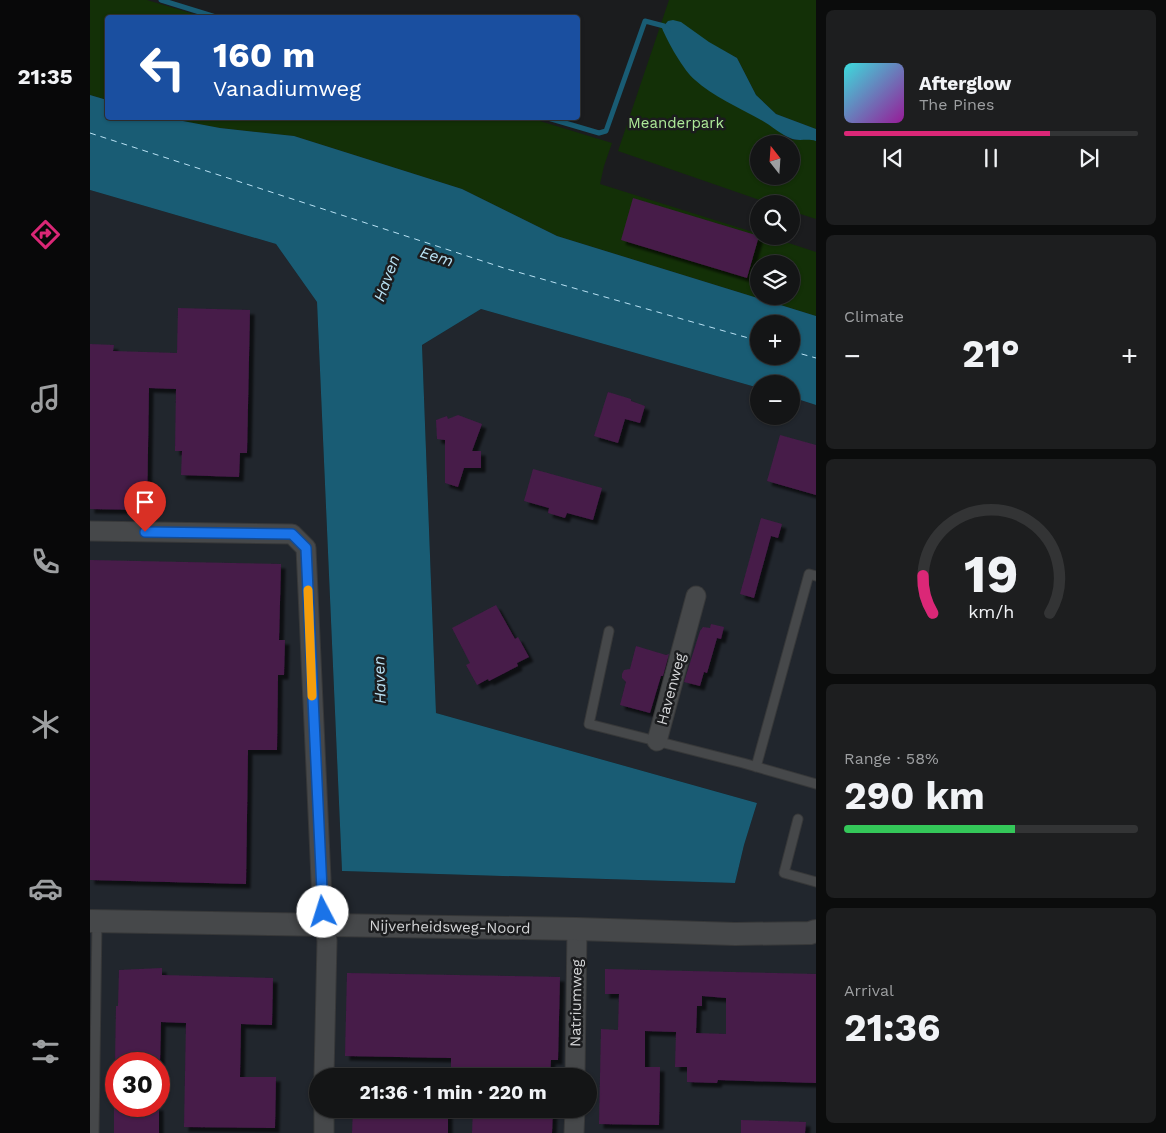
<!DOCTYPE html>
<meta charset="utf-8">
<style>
body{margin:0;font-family:"Work Sans",sans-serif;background:#1d1e1f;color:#f1f3f6;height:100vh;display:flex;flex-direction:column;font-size:19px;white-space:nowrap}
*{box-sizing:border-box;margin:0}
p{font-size:16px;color:#9d9fa1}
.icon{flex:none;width:28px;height:28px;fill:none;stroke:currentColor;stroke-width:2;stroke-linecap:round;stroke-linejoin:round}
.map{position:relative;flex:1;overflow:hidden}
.sheet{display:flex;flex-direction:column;gap:10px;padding:10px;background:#0b0c0c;width:350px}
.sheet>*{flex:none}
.top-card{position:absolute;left:15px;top:15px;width:475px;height:105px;border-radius:5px;box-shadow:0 1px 4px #0004,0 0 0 1px #333435;background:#1a4fa0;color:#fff;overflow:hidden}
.needle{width:32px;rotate:343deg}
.controls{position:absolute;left:660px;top:135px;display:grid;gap:10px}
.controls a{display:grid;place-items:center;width:50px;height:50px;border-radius:50%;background:#141516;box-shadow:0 1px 4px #0004,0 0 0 1px #333435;font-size:25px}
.speed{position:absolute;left:15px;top:1052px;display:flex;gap:10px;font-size:25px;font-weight:700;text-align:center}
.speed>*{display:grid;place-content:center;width:65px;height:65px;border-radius:50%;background:#141516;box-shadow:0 1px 4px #0004,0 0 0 1px #333435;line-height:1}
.speed .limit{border:8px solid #d22;background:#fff;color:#111}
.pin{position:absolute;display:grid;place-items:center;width:42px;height:42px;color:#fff;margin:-51px -21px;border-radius:50% 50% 50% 0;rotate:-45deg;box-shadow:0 0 5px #0007}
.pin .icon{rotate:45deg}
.me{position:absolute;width:55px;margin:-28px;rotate:355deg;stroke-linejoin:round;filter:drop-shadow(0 0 4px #0008)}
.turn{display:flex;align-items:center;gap:18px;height:105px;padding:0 25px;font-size:22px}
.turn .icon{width:65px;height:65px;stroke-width:2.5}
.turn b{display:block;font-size:35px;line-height:42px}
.big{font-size:38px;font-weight:700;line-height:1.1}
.sheet .widget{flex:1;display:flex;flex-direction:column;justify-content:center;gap:8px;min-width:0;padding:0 18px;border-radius:8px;background:#1d1e1f}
.sheet .dial{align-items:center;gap:0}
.dial svg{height:130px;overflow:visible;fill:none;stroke:#333435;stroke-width:7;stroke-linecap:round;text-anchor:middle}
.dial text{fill:#f1f3f6;stroke:none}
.song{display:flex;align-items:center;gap:15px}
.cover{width:60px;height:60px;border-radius:8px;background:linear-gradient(135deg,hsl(180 70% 55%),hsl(300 70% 35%))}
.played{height:5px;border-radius:2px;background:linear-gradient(90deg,#db2777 70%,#333435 70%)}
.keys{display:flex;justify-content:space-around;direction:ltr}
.heat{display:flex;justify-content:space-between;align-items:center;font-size:28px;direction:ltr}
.charge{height:8px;border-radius:4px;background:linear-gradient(90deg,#34c759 58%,#333435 0)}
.trip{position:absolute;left:219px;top:1068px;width:288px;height:50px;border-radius:25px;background:#141516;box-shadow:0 1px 4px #0004,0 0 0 1px #333435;font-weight:700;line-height:50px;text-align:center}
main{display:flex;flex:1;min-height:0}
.tabs{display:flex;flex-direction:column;width:90px;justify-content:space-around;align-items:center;background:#080809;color:#9d9fa1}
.tabs .icon{width:35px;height:35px}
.tabs .on{color:#db2777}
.tabs b{font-size:22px;color:#f1f3f6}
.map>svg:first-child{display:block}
.built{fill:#21262d;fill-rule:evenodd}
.green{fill:#133007;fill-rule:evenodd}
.water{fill:#195c74;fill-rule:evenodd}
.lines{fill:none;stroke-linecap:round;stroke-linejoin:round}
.stream{stroke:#195c74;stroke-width:5}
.ferry{stroke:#b9e2f4;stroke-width:1;stroke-dasharray:6 5;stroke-linecap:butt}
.building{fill:#471b49;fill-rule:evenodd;filter:url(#shadow)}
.service-casing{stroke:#373839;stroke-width:11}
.minor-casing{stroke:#373839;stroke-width:21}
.tertiary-casing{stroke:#373839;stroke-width:24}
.service{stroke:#46484a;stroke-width:9}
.minor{stroke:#46484a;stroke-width:19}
.tertiary{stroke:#46484a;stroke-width:22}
.route-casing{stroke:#114b97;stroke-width:12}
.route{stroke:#1a73e8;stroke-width:9}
.slow{stroke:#f59e0b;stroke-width:9}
.labels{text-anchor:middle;stroke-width:5;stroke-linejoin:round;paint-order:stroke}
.park-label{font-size:15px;fill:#ade998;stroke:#1b1c1e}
.street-label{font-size:15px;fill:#d3d4d6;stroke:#1b1c1e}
.water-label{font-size:16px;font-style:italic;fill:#b9e2f4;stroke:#1b1c1e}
</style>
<main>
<nav class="tabs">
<b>21:35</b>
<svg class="icon on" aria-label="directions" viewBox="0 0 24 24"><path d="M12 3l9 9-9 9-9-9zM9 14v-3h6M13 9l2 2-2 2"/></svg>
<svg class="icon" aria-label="music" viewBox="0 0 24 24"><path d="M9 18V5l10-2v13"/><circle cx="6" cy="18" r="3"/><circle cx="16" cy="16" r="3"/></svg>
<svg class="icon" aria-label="phone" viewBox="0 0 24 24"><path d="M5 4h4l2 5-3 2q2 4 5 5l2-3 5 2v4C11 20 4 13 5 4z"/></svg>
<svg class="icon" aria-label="climate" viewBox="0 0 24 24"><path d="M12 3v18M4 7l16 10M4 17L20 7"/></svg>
<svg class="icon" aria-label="car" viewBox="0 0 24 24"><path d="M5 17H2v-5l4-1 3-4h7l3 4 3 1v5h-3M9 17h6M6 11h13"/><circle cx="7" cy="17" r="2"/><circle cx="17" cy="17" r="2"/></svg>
<svg class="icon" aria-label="filters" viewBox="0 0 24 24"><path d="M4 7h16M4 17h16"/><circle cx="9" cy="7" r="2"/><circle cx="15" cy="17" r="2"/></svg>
</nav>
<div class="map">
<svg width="726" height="1133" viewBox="0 0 726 1133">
<defs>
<filter id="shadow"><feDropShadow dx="4.5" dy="4.5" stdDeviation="1" flood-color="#0009"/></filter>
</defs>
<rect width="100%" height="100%" fill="#1b1c1e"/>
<path class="built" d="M 0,190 L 186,244 L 227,302 L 252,871 L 645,883 L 654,845 L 667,803 L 346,713 L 332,345 L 391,309 L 669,388 L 669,416 L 701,416 L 701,397 L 726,405 L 726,1133 L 0,1133 ZM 26,1064 L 69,1064 L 69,1106 L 26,1106 ZM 228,1076 L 498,1076 L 498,1109 L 228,1109 Z"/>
<path class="green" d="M 0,0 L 57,0 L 114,17 L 18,18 L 17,100 L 0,95 Z
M 579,0 L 726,0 L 726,129 L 686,114 L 666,95 L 647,58 L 578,21 L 572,28 L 595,68 L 620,91 L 686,128 L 697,138 L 705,140 L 718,138 L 726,141 L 726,219 L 701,211 L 701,204 L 681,204 L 528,151 ZM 669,144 L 701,144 L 701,176 L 669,176 Z
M 77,118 L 440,118 L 522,143 L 514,166 L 510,184 L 669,234 L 669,236 L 677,236 L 726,252 L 726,316 L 467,236 L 372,189 L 204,136 L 130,128 ZM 669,264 L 701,264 L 701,296 L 669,296 Z"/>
<path class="water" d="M 583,20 L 591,22 L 619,42 L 647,58 L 666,95 L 686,114 L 726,129 L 726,141 C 717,138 708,142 700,138 C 693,136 679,124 671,120 C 650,108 622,96 605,80 C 594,71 577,41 572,28 L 578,21 Z
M 0,95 L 17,100 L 18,118 L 77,118 L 130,128 L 204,136 L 372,189 L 467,236 L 726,316 L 726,405 L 701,397 L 701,384 L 669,384 L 669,388 L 391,309 L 332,345 L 346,713 L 667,803 L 654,845 L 645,883 L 252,871 L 227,302 L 186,244 L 0,190 ZM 669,324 L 701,324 L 701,356 L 669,356 Z"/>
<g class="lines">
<path class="stream" d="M 71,0 L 129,18
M 458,118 L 509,133 L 516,131 L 555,21 L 574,26 L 578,30"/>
<path class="ferry" d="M 0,133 L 417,269 L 669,341
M 701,351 L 726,358"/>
</g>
<path class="building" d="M 543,198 L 669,236 L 657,278 L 531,240 Z
M 88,308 L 160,310 L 157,453 L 150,453 L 149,477 L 91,475 L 92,451 L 85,451 L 86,389 L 59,388 L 57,510 L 0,509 L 0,344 L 24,345 L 23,351 L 87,353 Z
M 518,392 L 541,399 L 541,401 L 555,406 L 550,423 L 535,419 L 528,443 L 504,436 Z
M 368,415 L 392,424 L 382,451 L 391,451 L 391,468 L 374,468 L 368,487 L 355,483 L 355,440 L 347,439 L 346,420 L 357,416 L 358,419 Z
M 690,435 L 726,445 L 726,495 L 677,481 Z
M 443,469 L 512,488 L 503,520 L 477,513 L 475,518 L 458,513 L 459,508 L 434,501 Z
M 671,518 L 692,524 L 688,538 L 681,536 L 664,598 L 650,594 Z
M 0,560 L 191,564 L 189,640 L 195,640 L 194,675 L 188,675 L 187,750 L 158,750 L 156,884 L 0,880 Z
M 406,605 L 425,639 L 428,637 L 439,657 L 427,663 L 428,666 L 399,681 L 398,679 L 387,685 L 376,665 L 380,663 L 362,628 Z
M 621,624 L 634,627 L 631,639 L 627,638 L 617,673 L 614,672 L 610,686 L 594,682 L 610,631 L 613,627 L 620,628 Z
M 546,646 L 576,655 L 579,654 L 573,676 L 571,676 L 560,713 L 530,705 L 536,682 L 532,678 L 532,674 L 534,670 L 540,669 Z
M 72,968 L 72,975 L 183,978 L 182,1025 L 151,1024 L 150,1077 L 186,1077 L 185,1128 L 94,1127 L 96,1023 L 71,1022 L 70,1064 L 25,1064 L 26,1006 L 28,1006 L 29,970 Z
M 515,969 L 726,974 L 726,1083 L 628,1080 L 627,1083 L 597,1082 L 597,1067 L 585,1067 L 586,1032 L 555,1031 L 555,1067 L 570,1067 L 569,1125 L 509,1124 L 511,1029 L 528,1030 L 529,994 L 515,994 ZM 612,996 L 636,998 L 636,1034 L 606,1033 L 607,1006 L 612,1006 Z
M 257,973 L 470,977 L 468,1060 L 461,1060 L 460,1076 L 361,1076 L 361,1058 L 255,1056 Z
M 24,1106 L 69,1106 L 69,1133 L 24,1133 Z
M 263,1109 L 358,1109 L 358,1133 L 262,1133 Z
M 383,1109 L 463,1109 L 462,1133 L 382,1133 Z
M 651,1120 L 716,1122 L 715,1133 L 651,1133 Z"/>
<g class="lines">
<g class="service-casing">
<path id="service" d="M 519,631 L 499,724 L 653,763 L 726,784
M 666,767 L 719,574 L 726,576
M 708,819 L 694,873 L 726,882
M 4,1133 L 7,921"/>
</g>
<g class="minor-casing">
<path id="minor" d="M 0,531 L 202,534 L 216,548 L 232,901 L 237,941 L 234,1076
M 567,741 L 606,596
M 485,1076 L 487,929
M 234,1133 L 234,1109
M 484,1133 L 485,1109"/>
</g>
<g class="tertiary-casing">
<path id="tertiary" d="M 0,921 L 487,929 L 645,934 L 720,933 L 726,931"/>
</g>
<use href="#service" class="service"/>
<use href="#minor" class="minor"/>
<use href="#tertiary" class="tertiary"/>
</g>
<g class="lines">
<g class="route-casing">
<path id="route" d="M 55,532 L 202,534 L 216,548 L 233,912"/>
</g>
<use href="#route" class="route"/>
<path class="slow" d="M 218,590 L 222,696"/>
</g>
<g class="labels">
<g class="park-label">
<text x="586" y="128">Meanderpark</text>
</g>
<g class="street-label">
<text transform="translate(581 689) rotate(-75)" y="5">Havenweg</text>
<text transform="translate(360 927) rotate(1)" y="5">Nijverheidsweg-Noord</text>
<text transform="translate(486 1003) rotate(-89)" y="5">Natriumweg</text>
</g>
<g class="water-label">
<text transform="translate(347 256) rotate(18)" y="6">Eem</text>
<text transform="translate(296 278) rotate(-70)" y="6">Haven</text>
<text transform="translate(289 680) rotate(-92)" y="6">Haven</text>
</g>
</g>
</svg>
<div class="controls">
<a><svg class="needle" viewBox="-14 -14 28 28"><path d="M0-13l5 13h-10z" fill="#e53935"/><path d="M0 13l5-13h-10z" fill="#9d9fa1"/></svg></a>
<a><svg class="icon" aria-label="search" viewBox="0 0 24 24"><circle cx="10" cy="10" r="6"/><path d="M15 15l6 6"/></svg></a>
<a><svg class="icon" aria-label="layers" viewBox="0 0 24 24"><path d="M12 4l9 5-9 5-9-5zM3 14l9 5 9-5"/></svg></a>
<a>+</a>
<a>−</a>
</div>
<div class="speed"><div class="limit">30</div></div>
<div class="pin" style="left:55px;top:532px;background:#d93025"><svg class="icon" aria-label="arrive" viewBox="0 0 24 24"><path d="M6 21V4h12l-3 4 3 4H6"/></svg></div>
<svg class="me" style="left:233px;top:912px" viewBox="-20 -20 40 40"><circle r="19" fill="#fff"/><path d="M0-13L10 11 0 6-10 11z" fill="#1a73e8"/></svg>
<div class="trip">21:36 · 1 min · 220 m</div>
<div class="top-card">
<div class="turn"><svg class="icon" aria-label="left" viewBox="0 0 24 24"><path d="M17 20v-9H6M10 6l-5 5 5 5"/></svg><div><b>160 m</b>Vanadiumweg</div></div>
</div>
</div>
<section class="sheet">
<div class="widget">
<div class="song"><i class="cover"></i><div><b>Afterglow</b><p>The Pines</p></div></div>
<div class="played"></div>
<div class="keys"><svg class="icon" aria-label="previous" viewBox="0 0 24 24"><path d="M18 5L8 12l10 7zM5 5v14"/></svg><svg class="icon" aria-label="pause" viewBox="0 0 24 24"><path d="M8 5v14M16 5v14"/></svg><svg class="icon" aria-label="next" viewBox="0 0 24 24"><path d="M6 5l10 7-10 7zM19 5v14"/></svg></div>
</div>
<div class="widget"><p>Climate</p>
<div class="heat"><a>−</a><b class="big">21°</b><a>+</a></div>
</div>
<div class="widget dial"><svg viewBox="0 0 100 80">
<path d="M14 69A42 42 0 1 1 86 69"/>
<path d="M14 69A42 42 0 0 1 8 46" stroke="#db2777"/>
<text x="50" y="56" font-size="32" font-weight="700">19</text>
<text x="50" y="72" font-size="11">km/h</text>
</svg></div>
<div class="widget"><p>Range · 58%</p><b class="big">290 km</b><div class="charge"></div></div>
<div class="widget"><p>Arrival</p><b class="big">21:36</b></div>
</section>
</main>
